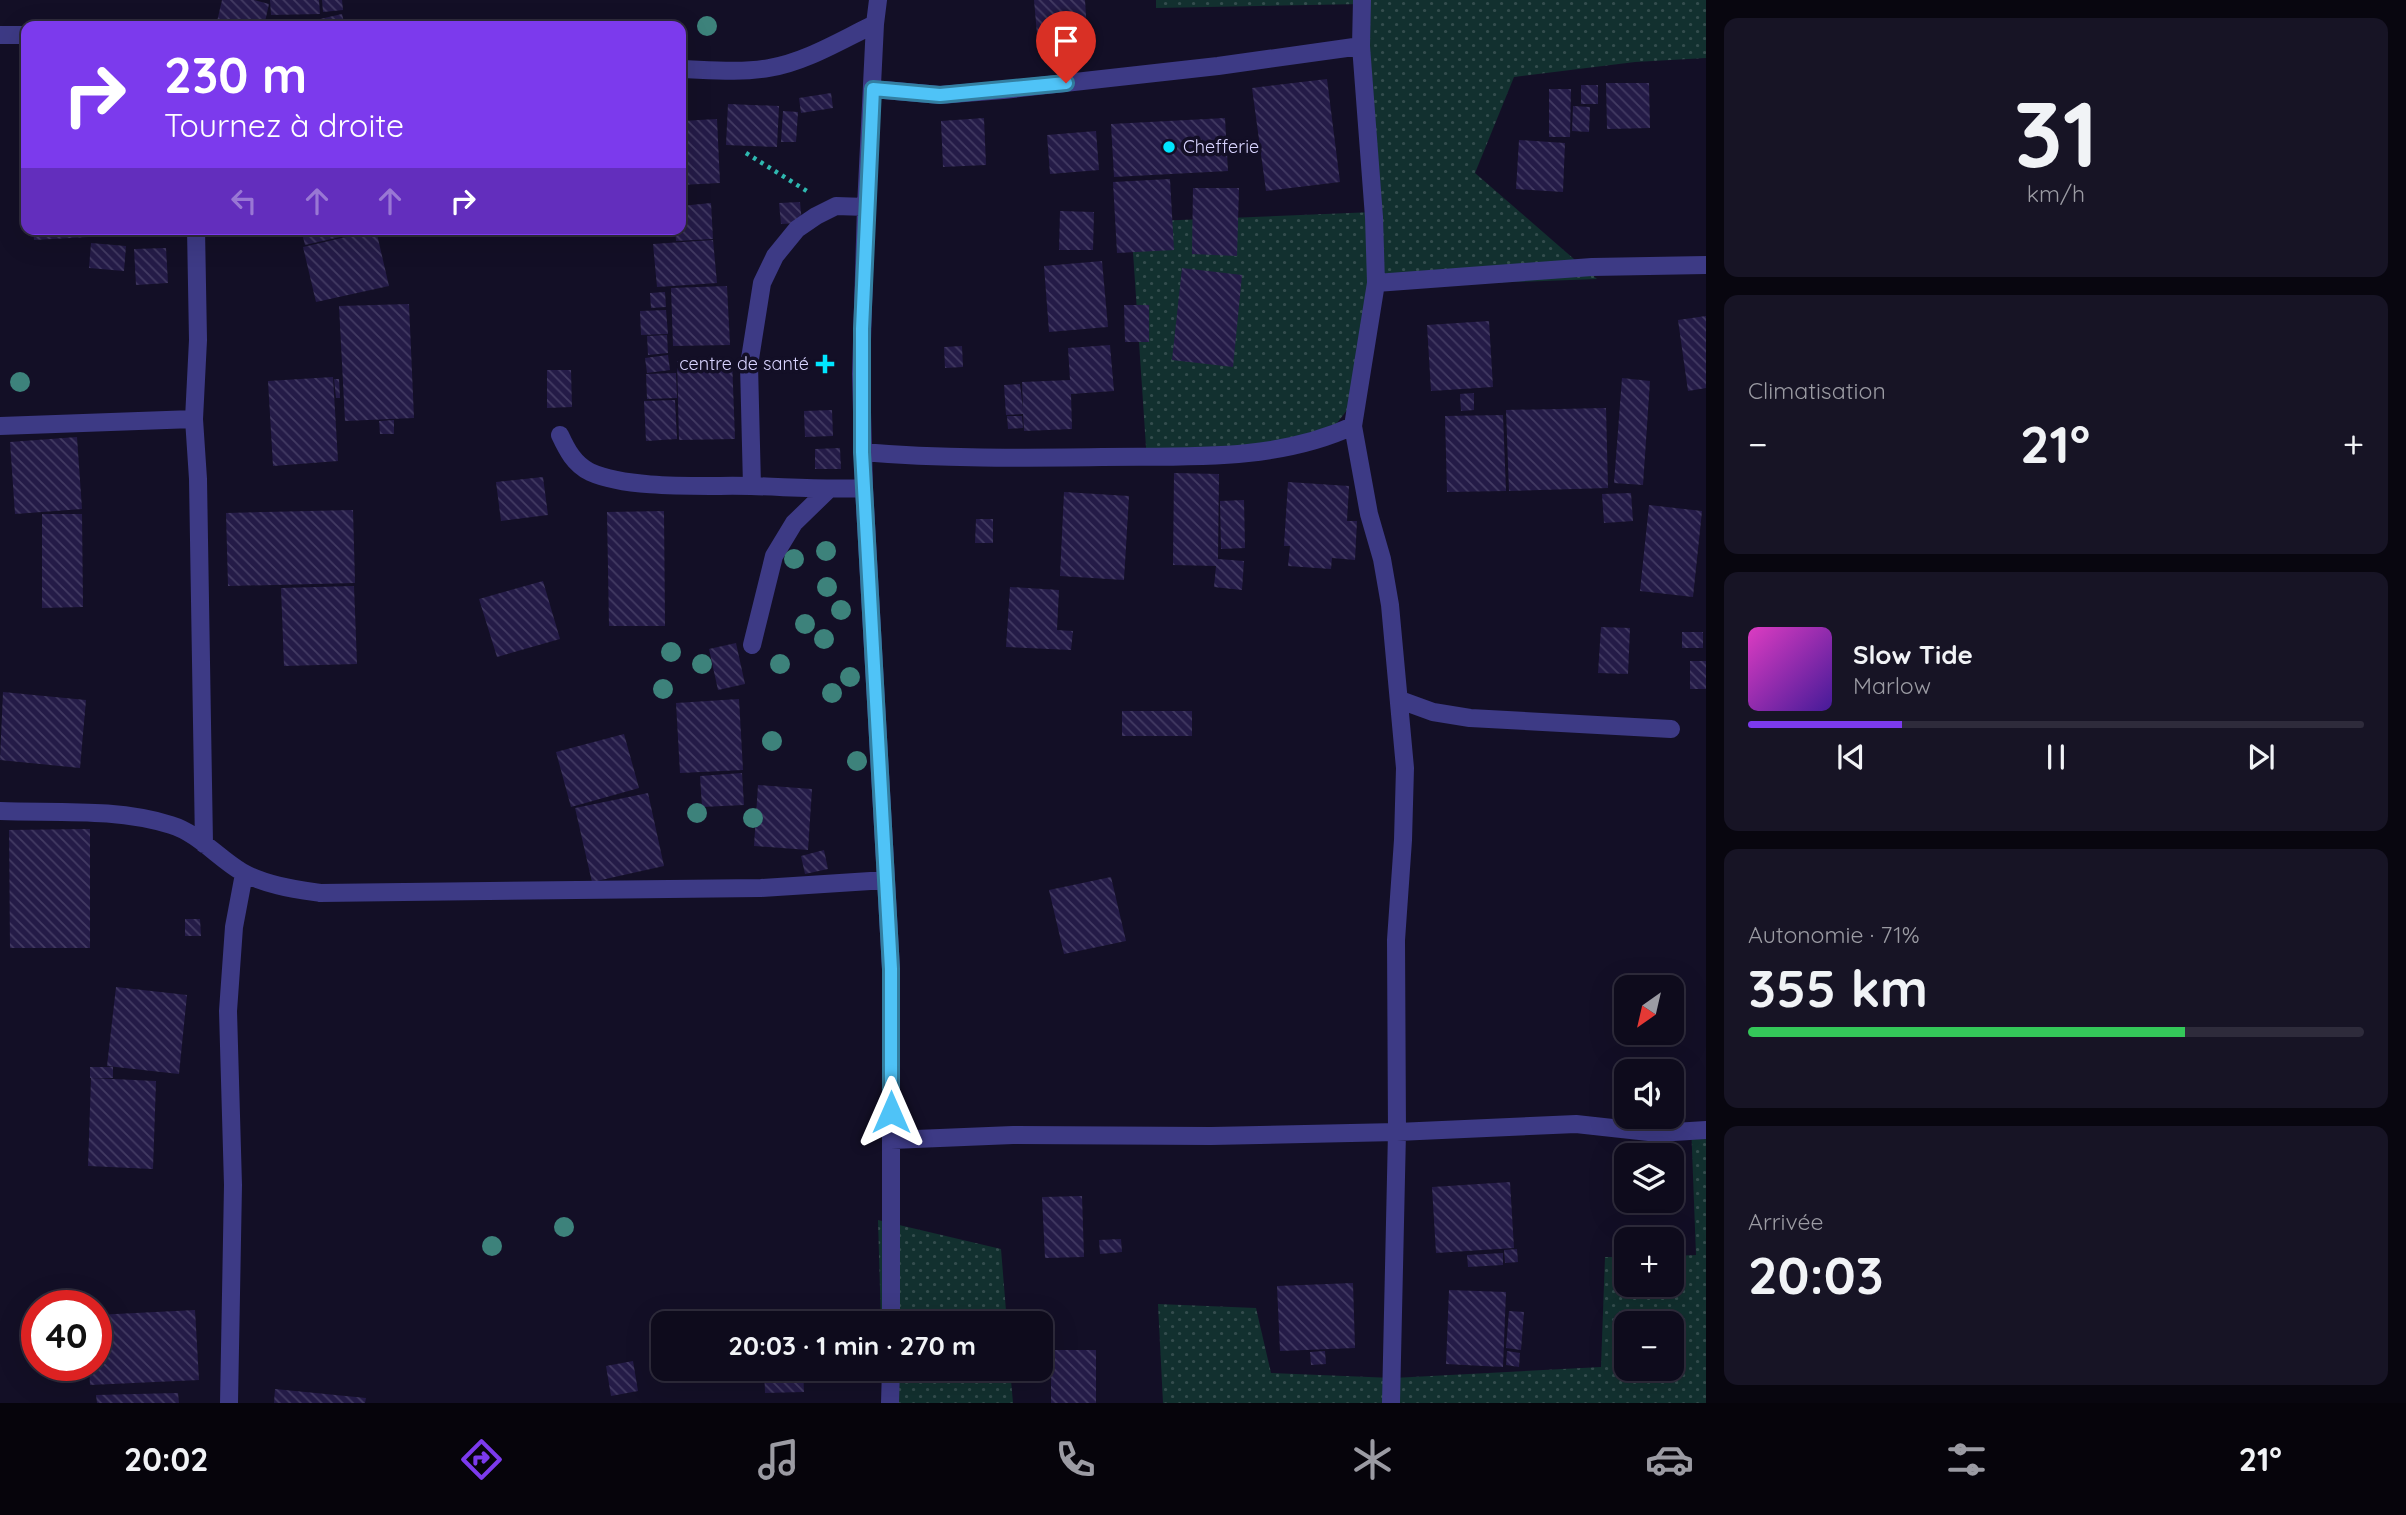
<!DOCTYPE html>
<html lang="fr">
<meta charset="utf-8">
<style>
body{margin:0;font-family:Quicksand,sans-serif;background:#171425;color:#f1f3f6;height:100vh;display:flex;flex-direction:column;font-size:26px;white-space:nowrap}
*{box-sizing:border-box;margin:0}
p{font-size:23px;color:#9b9ba3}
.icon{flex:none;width:38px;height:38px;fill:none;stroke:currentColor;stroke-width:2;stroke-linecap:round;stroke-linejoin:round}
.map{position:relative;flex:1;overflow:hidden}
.panel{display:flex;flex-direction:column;gap:18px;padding:18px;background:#08060f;width:700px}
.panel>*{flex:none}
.guide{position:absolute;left:21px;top:21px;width:665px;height:214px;border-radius:14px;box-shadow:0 7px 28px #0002,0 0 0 2px #2e2b3b;background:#7c3aed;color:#fff;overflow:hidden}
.needle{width:46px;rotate:214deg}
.controls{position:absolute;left:1614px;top:975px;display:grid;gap:14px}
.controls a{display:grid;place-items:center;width:70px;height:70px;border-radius:14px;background:#0e0b1c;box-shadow:0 7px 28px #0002,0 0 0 2px #2e2b3b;font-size:35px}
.speed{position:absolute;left:21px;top:1290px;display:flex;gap:14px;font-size:35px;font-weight:700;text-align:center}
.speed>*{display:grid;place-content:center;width:91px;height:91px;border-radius:50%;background:#0e0b1c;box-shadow:0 7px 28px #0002,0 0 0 2px #2e2b3b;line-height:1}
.speed .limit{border:10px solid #d22;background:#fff;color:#111}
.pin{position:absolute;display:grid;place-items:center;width:60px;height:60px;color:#fff;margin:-72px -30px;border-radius:50% 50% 50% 0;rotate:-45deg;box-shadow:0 0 7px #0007}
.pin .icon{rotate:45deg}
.me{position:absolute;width:77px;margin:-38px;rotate:0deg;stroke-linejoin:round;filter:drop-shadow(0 0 5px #0008)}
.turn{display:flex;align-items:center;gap:24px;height:147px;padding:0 28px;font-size:32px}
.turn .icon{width:91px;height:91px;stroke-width:2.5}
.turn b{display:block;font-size:49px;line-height:60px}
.lanes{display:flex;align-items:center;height:66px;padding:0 28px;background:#0003;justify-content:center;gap:35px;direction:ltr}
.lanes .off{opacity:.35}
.big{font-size:52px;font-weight:700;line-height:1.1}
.panel .tile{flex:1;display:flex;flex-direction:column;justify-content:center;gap:10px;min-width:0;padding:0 24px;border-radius:14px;background:#171425}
.panel .dial{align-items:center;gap:0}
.dial b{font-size:91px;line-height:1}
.song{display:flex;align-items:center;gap:21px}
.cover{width:84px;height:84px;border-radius:10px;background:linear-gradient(135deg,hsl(310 70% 55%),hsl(260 70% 35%))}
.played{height:7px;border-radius:4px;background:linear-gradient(90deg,#7c3aed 25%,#2e2b3b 25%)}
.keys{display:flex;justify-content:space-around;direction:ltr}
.heat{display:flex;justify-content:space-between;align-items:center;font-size:38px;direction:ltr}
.charge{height:10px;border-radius:5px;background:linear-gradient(90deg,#34c759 71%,#2e2b3b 0)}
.trip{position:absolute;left:651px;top:1311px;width:402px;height:70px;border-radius:14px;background:#0e0b1c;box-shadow:0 7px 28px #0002,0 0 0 2px #2e2b3b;font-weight:700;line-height:70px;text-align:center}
.dock{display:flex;height:112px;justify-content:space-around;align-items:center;background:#06040b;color:#9b9ba3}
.dock .icon{width:49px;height:49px}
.dock .current{color:#7c3aed}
.dock b{font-size:32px;color:#f1f3f6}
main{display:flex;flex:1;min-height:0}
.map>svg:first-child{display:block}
.grass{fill:url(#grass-dots);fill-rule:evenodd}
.building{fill:url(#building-back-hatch)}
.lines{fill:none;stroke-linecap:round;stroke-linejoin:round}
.path{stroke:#2fb8b0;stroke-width:4.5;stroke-dasharray:3.5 5;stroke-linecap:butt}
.minor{stroke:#3d3a85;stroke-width:18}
.tree{fill:#3d827b}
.route-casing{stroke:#337fa1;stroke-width:18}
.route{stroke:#4fc3f7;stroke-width:12}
.poi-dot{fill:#00e5ff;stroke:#130f26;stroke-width:2.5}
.labels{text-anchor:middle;stroke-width:7;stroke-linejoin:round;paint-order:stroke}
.poi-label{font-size:18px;fill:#d9d4ff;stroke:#130f26;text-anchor:start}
</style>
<main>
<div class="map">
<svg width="1706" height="1403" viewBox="0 0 1706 1403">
<defs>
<pattern id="grass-dots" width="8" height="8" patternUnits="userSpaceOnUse" patternTransform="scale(1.75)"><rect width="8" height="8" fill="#12302f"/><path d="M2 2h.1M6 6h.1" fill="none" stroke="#344d4e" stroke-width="1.8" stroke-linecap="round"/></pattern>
<pattern id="building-back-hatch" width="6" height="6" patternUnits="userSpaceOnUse" patternTransform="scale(1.75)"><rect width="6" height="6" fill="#241b47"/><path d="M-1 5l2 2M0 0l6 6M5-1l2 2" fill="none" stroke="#433b63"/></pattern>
</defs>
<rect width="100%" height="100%" fill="#130f26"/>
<path class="grass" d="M 1156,0 L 1706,0 L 1706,58 L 1635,62 L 1514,77 L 1475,173 L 1597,279 L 1379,287 L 1365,387 L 1330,432 L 1147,462 L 1131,222 L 1374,212 L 1363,4 L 1156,8 Z
M 1706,1122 L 1706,1403 L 1163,1403 L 1158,1304 L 1256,1308 L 1271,1373 L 1393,1378 L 1601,1367 L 1605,1257 L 1626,1257 L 1626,1284 L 1671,1284 L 1671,1256 L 1696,1255 L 1691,1123 ZM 1626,1323 L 1671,1323 L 1671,1368 L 1626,1368 Z
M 878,1220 L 1001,1249 L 1007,1323 L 881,1323 Z
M 882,1369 L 1010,1369 L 1013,1403 L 883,1403 Z"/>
<path class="building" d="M 222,0 L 254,0 L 269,4 L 264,26 L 216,26 Z
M 270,0 L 319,0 L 320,14 L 271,15 Z
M 322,0 L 342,0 L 343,10 L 323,12 Z
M 1034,0 L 1085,0 L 1087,31 L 1037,34 Z
M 342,14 L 345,26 L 322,26 L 320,19 Z
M 1327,79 L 1340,182 L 1266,191 L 1252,88 Z
M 1606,83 L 1649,83 L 1650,128 L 1607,129 Z
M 1581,85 L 1598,85 L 1598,104 L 1581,104 Z
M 1549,89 L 1571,89 L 1570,137 L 1549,137 Z
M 831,93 L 833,108 L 801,113 L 799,98 Z
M 728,104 L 779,106 L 777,147 L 726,145 Z
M 1573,106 L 1590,107 L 1589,132 L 1572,131 Z
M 783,111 L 798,112 L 796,142 L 781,142 Z
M 984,118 L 986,165 L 943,167 L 941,121 Z
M 1225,118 L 1228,171 L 1114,177 L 1111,124 Z
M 717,119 L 720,183 L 681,185 L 681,121 Z
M 1096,131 L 1099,170 L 1050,174 L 1047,135 Z
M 1519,140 L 1565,143 L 1563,192 L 1516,189 Z
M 1170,179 L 1174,250 L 1117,253 L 1113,182 Z
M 1193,188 L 1239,188 L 1237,256 L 1192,254 Z
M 800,202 L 802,223 L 781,224 L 779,203 Z
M 711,203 L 713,239 L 676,241 L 675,229 L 681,229 L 681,206 Z
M 1060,211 L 1094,212 L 1093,250 L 1059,250 Z
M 33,229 L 89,229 L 89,237 L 34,240 Z
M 301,229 L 338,229 L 340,237 L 305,245 Z
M 376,230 L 389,286 L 316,302 L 303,247 Z
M 713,240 L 717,283 L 657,287 L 653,244 Z
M 91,243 L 126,246 L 124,271 L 89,268 Z
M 166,248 L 168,283 L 136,285 L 134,249 Z
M 1102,261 L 1108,327 L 1049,332 L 1044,266 Z
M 1182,268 L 1242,275 L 1233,367 L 1172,360 Z
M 727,286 L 730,345 L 673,346 L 671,288 Z
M 665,292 L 666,307 L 651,308 L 650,293 Z
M 409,304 L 414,418 L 345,421 L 339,306 Z
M 1124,305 L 1149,305 L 1149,342 L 1125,342 Z
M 666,310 L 668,334 L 641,335 L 640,311 Z
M 1706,316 L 1706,388 L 1688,391 L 1678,320 Z
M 1489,321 L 1493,387 L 1431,391 L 1427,325 Z
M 667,335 L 668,353 L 648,355 L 647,336 Z
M 1110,345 L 1114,391 L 1071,394 L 1072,429 L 1024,431 L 1023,414 L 1006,415 L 1004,385 L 1020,384 L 1023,409 L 1022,382 L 1070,380 L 1068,348 Z
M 962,346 L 963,367 L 945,368 L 944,347 Z
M 668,355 L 670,370 L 647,373 L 645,358 Z
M 732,359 L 735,439 L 679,440 L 677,361 Z
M 547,370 L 571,370 L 572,407 L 547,408 Z
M 676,373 L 677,398 L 647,399 L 646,374 Z
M 333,377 L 338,461 L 273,466 L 268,381 Z
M 1622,378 L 1650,381 L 1643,485 L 1614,483 Z
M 334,379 L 339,379 L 340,398 L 336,398 Z
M 1474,393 L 1474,410 L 1461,411 L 1460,394 Z
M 675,400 L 677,439 L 646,441 L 644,401 Z
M 1606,408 L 1608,488 L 1509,491 L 1506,410 Z
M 832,410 L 833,436 L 805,437 L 804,411 Z
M 1503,415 L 1506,491 L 1447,492 L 1445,416 Z
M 1007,416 L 1022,416 L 1023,428 L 1008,429 Z
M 394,420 L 394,434 L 380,434 L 379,421 Z
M 77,437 L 82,509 L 15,514 L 10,442 Z
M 840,448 L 841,469 L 815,469 L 815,449 Z
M 1174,473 L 1219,474 L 1218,559 L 1244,561 L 1242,590 L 1214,587 L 1216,566 L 1173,565 Z
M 543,477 L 548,515 L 501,521 L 496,482 Z
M 1288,482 L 1349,486 L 1347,521 L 1357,521 L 1355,560 L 1332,558 L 1331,569 L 1288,566 L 1290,546 L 1284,546 Z
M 1064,492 L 1129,496 L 1124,580 L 1060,576 Z
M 1631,493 L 1633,521 L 1604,523 L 1602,494 Z
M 1244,500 L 1245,548 L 1221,549 L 1220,501 Z
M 1649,505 L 1702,511 L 1693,597 L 1640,591 Z
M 353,510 L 355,583 L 228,586 L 226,513 Z
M 664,511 L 665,626 L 609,626 L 607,512 Z
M 42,514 L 82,514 L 83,607 L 42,608 Z
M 976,519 L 993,519 L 993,543 L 975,543 Z
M 543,581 L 560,639 L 497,657 L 479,599 Z
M 354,586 L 357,664 L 284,666 L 281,588 Z
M 1010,587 L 1059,590 L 1057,630 L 1073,631 L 1071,650 L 1006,647 Z
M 1601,627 L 1630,628 L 1628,674 L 1598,673 Z
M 1682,632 L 1703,632 L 1703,648 L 1682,648 Z
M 736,643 L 745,684 L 718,690 L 709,649 Z
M 1690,661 L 1706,661 L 1706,689 L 1690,689 Z
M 3,692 L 86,700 L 80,768 L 0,760 Z
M 739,699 L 743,770 L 680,773 L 676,703 Z
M 1122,711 L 1192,711 L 1192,736 L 1122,736 Z
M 624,734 L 639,788 L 571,807 L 556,752 Z
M 742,773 L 744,805 L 702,807 L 700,776 Z
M 758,785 L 812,789 L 808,850 L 754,846 Z
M 648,793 L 664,866 L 592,882 L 575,808 Z
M 90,829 L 90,948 L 10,948 L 9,830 Z
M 824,850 L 828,869 L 805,874 L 801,856 Z
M 1111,877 L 1126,941 L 1064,954 L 1049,890 Z
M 185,919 L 200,919 L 201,936 L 185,936 Z
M 116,987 L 187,995 L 179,1074 L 107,1066 Z
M 90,1067 L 113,1067 L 113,1078 L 90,1078 Z
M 91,1078 L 156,1081 L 153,1169 L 88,1166 Z
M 1510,1182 L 1514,1248 L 1436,1253 L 1432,1187 Z
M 1082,1196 L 1084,1257 L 1045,1258 L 1042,1197 Z
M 1121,1239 L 1122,1252 L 1100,1254 L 1099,1240 Z
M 1517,1249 L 1518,1262 L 1505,1263 L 1504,1250 Z
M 1503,1253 L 1503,1265 L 1468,1267 L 1467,1255 Z
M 1353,1283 L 1355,1348 L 1280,1351 L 1277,1286 Z
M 1449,1290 L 1506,1292 L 1503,1367 L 1446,1364 Z
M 195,1310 L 199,1380 L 90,1385 L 89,1365 L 96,1365 L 96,1315 Z
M 1509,1311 L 1524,1312 L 1521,1350 L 1506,1348 Z
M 801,1315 L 801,1323 L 763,1323 L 763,1316 Z
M 1051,1350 L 1096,1350 L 1096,1403 L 1051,1403 Z
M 1325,1351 L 1326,1364 L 1311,1365 L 1310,1352 Z
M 1507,1351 L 1520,1353 L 1519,1367 L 1506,1365 Z
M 633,1361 L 638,1391 L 611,1396 L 606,1366 Z
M 764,1368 L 803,1368 L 804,1392 L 765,1393 Z
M 275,1389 L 366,1398 L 365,1403 L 274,1403 Z
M 178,1393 L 179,1403 L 97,1403 L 96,1395 Z"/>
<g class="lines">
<path class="path" d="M 746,153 L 810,193"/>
<path class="minor" d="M 878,0 L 875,24 L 866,207 L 861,374 L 864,488 L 891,969 L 891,1323
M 1362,0 L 1361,46 L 1374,217 L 1376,283 L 1353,426 L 1369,514 L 1382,559 L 1390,605 L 1405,768 L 1403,840 L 1396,940 L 1397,1132 L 1391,1403
M 0,35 L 26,35
M 681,69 C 710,70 740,73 769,68 C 806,62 841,40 875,24
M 873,89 L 940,95 L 1003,90 L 1218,66 L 1361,46
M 196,229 L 198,340 L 194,419 L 198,479 L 204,844
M 1376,283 L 1592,267 L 1706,265
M 0,426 L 194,419
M 560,435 C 567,450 574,464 590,472 C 630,490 705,485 751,486 C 789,487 826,490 864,488
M 862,452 C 942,459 1022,458 1102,457 C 1186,456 1275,462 1353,426
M 752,486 L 749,365 L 762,283 L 775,256 L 797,229 L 816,216 L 836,206 L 866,207
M 752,645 L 774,556 L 794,523 L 828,490
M 1400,700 L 1433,712 L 1470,718 L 1671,729
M 0,811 C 56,813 117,808 171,825 C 198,833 218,858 242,872 C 265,885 294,889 320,893 L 761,888 L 886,880
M 891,1140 L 1013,1135 L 1211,1136 L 1397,1132 L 1576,1124 L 1658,1133 L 1706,1130
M 229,1403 L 233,1185 L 228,1011 L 234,927 L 244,874
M 890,1403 L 891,1368"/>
</g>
<g class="tree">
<circle cx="707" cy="26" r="10"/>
<circle cx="20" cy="382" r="10"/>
<circle cx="826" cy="551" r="10"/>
<circle cx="794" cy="559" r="10"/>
<circle cx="827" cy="587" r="10"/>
<circle cx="841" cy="610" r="10"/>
<circle cx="805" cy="624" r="10"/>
<circle cx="824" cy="639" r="10"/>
<circle cx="671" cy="652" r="10"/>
<circle cx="702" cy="664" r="10"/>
<circle cx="780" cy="664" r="10"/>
<circle cx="850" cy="677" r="10"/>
<circle cx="663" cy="689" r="10"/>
<circle cx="832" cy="693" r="10"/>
<circle cx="772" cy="741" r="10"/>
<circle cx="857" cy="761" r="10"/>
<circle cx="697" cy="813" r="10"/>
<circle cx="753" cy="818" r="10"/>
<circle cx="564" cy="1227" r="10"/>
<circle cx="492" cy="1246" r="10"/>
</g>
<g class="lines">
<g class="route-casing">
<path id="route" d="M 891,1112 L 891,969 L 862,452 L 862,329 L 873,89 L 940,95 L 1066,83"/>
</g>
<use href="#route" class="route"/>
</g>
<g class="poi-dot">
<circle cx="1169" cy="147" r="7"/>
<path d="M821.5 353.5h7v7h7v7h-7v7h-7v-7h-7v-7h7z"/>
</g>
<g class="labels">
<g class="poi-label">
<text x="1183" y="153">Chefferie</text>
<text x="809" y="370" text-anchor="end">centre de santé</text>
</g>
</g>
</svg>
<div class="controls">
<a><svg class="needle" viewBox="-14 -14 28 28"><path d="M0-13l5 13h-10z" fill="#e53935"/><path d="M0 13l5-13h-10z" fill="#9b9ba3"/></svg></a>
<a><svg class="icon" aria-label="sound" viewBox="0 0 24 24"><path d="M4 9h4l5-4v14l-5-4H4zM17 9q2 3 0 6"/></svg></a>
<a><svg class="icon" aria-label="layers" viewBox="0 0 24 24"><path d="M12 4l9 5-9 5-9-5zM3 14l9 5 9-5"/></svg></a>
<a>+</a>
<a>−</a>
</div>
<div class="speed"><div class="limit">40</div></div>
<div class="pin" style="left:1066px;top:83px;background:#d93025"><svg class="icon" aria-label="arrive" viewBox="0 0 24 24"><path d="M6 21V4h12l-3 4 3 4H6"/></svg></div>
<svg class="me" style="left:891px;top:1112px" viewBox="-20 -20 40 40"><path d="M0-17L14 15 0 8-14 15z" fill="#4fc3f7" stroke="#fff" stroke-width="4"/></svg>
<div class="trip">20:03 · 1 min · 270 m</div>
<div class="guide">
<div class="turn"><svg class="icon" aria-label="right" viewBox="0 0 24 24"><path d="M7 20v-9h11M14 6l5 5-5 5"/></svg><div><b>230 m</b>Tournez à droite</div></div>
<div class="lanes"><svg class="icon off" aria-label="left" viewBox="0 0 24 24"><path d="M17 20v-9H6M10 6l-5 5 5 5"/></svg><svg class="icon off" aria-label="ahead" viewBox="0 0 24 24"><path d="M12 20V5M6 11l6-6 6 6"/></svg><svg class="icon off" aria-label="ahead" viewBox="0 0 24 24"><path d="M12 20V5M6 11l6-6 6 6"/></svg><svg class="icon" aria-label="right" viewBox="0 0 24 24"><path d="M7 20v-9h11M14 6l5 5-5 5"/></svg></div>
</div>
</div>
<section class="panel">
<div class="tile dial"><b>31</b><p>km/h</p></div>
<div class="tile"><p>Climatisation</p>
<div class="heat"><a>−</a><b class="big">21°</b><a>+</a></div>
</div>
<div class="tile">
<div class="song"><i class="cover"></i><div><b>Slow Tide</b><p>Marlow</p></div></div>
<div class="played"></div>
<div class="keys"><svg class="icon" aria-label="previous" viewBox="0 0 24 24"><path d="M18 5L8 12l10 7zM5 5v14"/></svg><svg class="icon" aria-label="pause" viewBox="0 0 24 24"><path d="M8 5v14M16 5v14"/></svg><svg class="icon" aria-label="next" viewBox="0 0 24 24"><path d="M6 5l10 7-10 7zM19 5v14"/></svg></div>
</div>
<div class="tile"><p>Autonomie · 71%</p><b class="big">355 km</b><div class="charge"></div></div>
<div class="tile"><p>Arrivée</p><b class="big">20:03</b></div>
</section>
</main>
<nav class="dock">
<b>20:02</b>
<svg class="icon current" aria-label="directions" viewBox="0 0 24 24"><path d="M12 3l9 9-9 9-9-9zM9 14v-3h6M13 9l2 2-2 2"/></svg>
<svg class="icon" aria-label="music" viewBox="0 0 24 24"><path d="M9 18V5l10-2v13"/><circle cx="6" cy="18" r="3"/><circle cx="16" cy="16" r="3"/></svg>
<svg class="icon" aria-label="phone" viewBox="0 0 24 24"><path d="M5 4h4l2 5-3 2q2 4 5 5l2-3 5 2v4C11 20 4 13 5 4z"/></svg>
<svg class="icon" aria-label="climate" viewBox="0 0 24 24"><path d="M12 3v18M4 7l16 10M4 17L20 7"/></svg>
<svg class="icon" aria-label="car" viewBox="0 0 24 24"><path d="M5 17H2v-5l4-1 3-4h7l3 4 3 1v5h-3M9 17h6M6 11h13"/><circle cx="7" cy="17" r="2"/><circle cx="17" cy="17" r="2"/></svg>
<svg class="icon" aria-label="filters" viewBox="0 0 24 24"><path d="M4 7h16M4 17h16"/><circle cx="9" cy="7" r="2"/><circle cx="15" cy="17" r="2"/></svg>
<b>21°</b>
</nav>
